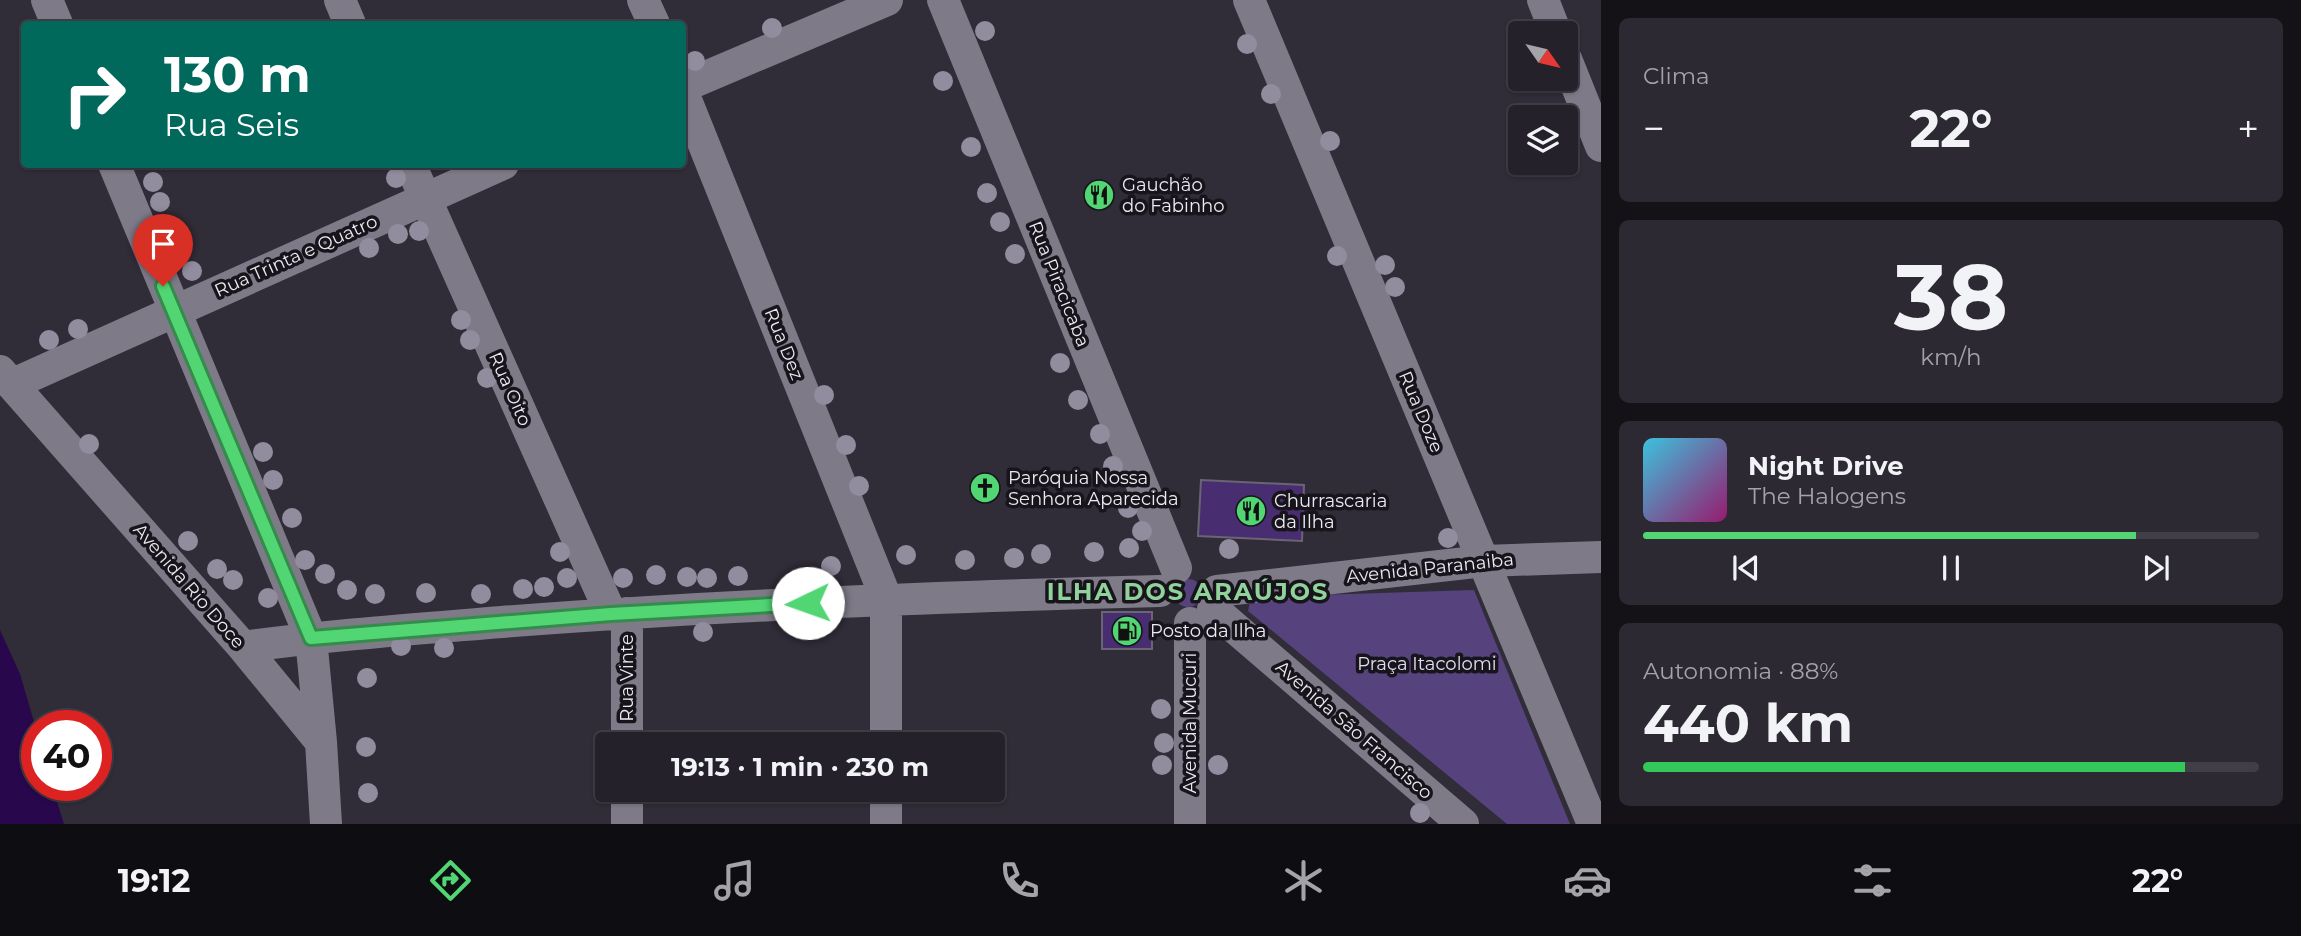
<!DOCTYPE html>
<html lang="pt">
<meta charset="utf-8">
<style>
body{margin:0;font-family:Montserrat,sans-serif;background:#2c2932;color:#f1f3f6;height:100vh;display:flex;flex-direction:column;font-size:26px;white-space:nowrap}
*{box-sizing:border-box;margin:0}
p{font-size:23px;color:#a3a3a8}
.icon{flex:none;width:38px;height:38px;fill:none;stroke:currentColor;stroke-width:2;stroke-linecap:round;stroke-linejoin:round}
.map{position:relative;flex:1;overflow:hidden}
.drawer{display:flex;flex-direction:column;gap:18px;padding:18px;background:#141217;width:700px}
.drawer>*{flex:none}
.top-card{position:absolute;left:21px;top:21px;width:665px;height:147px;border-radius:7px;box-shadow:0 2px 5px #0004,0 0 0 2px #413e47;background:#00695c;color:#fff;overflow:hidden}
.needle{width:46px;rotate:124deg}
.controls{position:absolute;left:1508px;top:21px;display:grid;gap:14px}
.controls a{display:grid;place-items:center;width:70px;height:70px;border-radius:7px;background:#24212a;box-shadow:0 2px 5px #0004,0 0 0 2px #413e47;font-size:35px}
.speed{position:absolute;left:21px;top:710px;display:flex;gap:14px;font-size:35px;font-weight:700;text-align:center}
.speed>*{display:grid;place-content:center;width:91px;height:91px;border-radius:50%;background:#24212a;box-shadow:0 2px 5px #0004,0 0 0 2px #413e47;line-height:1}
.speed .limit{border:10px solid #d22;background:#fff;color:#111}
.pin{position:absolute;display:grid;place-items:center;width:60px;height:60px;color:#fff;margin:-72px -30px;border-radius:50% 50% 50% 0;rotate:-45deg;box-shadow:0 0 7px #0007}
.pin .icon{rotate:45deg}
.me{position:absolute;width:77px;margin:-38px;rotate:267deg;stroke-linejoin:round;filter:drop-shadow(0 0 5px #0008)}
.turn{display:flex;align-items:center;gap:24px;height:147px;padding:0 28px;font-size:32px}
.turn .icon{width:91px;height:91px;stroke-width:2.5}
.turn b{display:block;font-size:49px;line-height:60px}
.big{font-size:52px;font-weight:700;line-height:1.1}
.drawer .card{flex:1;display:flex;flex-direction:column;justify-content:center;gap:10px;min-width:0;padding:0 24px;border-radius:10px;background:#2c2932}
.drawer .dial{align-items:center;gap:0}
.dial b{font-size:91px;line-height:1}
.song{display:flex;align-items:center;gap:21px}
.cover{width:84px;height:84px;border-radius:10px;background:linear-gradient(135deg,hsl(190 70% 55%),hsl(320 70% 35%))}
.played{height:7px;border-radius:4px;background:linear-gradient(90deg,#51d673 80%,#413e47 80%)}
.keys{display:flex;justify-content:space-around;direction:ltr}
.heat{display:flex;justify-content:space-between;align-items:center;font-size:38px;direction:ltr}
.charge{height:10px;border-radius:5px;background:linear-gradient(90deg,#34c759 88%,#413e47 0)}
.trip{position:absolute;left:595px;top:732px;width:410px;height:70px;border-radius:7px;background:#24212a;box-shadow:0 2px 5px #0004,0 0 0 2px #413e47;font-weight:700;line-height:70px;text-align:center}
.menu{display:flex;height:112px;justify-content:space-around;align-items:center;background:#0e0d11;color:#a3a3a8}
.menu .icon{width:49px;height:49px}
.menu .current{color:#51d673}
.menu b{font-size:32px;color:#f1f3f6}
main{display:flex;flex:1;min-height:0}
.map>svg:first-child{display:block}
.green{fill:#56427c}
.water{fill:#28074c}
.building{fill:#482d71;stroke:#696573;stroke-width:2}
.lines{fill:none;stroke-linecap:round;stroke-linejoin:round}
.minor{stroke:#7e7a88;stroke-width:32}
.tree{fill:#928d9e}
.route-casing{stroke:#358b4b;stroke-width:18}
.route{stroke:#51d673;stroke-width:12}
.labels{text-anchor:middle;stroke-width:7;stroke-linejoin:round;paint-order:stroke}
.poi-label{font-size:18px;fill:#ebe9f1;stroke:#17151b;text-anchor:start}
.street-label{font-size:18px;fill:#ebe9f1;stroke:#17151b}
.park-label{font-size:18px;fill:#e2dcf1;stroke:#17151b}
.district-label{font-size:24px;font-weight:bold;letter-spacing:2px;fill:#91d19b;stroke:#17151b}
</style>
<main>
<div class="map">
<svg width="1601" height="824" viewBox="0 0 1601 824">
<rect width="100%" height="100%" fill="#302c38"/>
<path class="green" d="M1174 593a14 14 0 1 1 28 0a14 14 0 1 1-28 0Z
M 1474,590 L 1570,824 L 1507,824 L 1248,611 L 1251,597 Z"/>
<path class="water" d="M 0,630 L 20,674 L 37,732 L 37,786 L 52,786 L 64,824 L 0,824 Z"/>
<path class="building" d="M 1201,480 L 1304,485 L 1302,541 L 1198,536 Z
M 1102,612 L 1152,612 L 1152,649 L 1102,649 Z"/>
<g class="lines">
<path class="minor" d="M 47,0 L 57,24
M 340,0 L 350,24
M 643,0 L 654,24
M 943,0 L 1176,568
M 1249,0 L 1593,824
M 1543,0 L 1556,33
M 1566,59 L 1601,146
M 682,87 L 887,0
M 682,90 L 886,598 L 886,744
M 114,164 L 311,638 L 321,742
M 410,164 L 611,614
M 0,371 L 243,647 L 321,742 L 326,824
M 13,384 L 503,164
M 1217,591 L 1484,561 L 1601,557
M 1213,609 L 1463,824
M 1190,623 L 1190,824
M 243,647 C 329,635 416,629 502,622 C 721,605 940,597 1160,591
M 627,744 L 627,613
M 886,789 L 886,824
M 627,824 L 627,789"/>
</g>
<g class="tree">
<circle cx="772" cy="28" r="10"/>
<circle cx="985" cy="31" r="10"/>
<circle cx="1247" cy="44" r="10"/>
<circle cx="695" cy="61" r="10"/>
<circle cx="943" cy="81" r="10"/>
<circle cx="1271" cy="94" r="10"/>
<circle cx="1330" cy="141" r="10"/>
<circle cx="971" cy="147" r="10"/>
<circle cx="396" cy="178" r="10"/>
<circle cx="153" cy="182" r="10"/>
<circle cx="987" cy="193" r="10"/>
<circle cx="160" cy="202" r="10"/>
<circle cx="1000" cy="222" r="10"/>
<circle cx="419" cy="231" r="10"/>
<circle cx="171" cy="232" r="10"/>
<circle cx="398" cy="234" r="10"/>
<circle cx="369" cy="248" r="10"/>
<circle cx="177" cy="252" r="10"/>
<circle cx="1015" cy="254" r="10"/>
<circle cx="1337" cy="256" r="10"/>
<circle cx="1385" cy="265" r="10"/>
<circle cx="192" cy="271" r="10"/>
<circle cx="1395" cy="287" r="10"/>
<circle cx="461" cy="320" r="10"/>
<circle cx="78" cy="329" r="10"/>
<circle cx="49" cy="340" r="10"/>
<circle cx="470" cy="340" r="10"/>
<circle cx="1060" cy="363" r="10"/>
<circle cx="487" cy="378" r="10"/>
<circle cx="824" cy="395" r="10"/>
<circle cx="1078" cy="400" r="10"/>
<circle cx="1100" cy="434" r="10"/>
<circle cx="89" cy="444" r="10"/>
<circle cx="846" cy="445" r="10"/>
<circle cx="263" cy="452" r="10"/>
<circle cx="1113" cy="466" r="10"/>
<circle cx="273" cy="480" r="10"/>
<circle cx="859" cy="486" r="10"/>
<circle cx="1128" cy="508" r="10"/>
<circle cx="292" cy="518" r="10"/>
<circle cx="1142" cy="531" r="10"/>
<circle cx="1448" cy="538" r="10"/>
<circle cx="188" cy="541" r="10"/>
<circle cx="1129" cy="548" r="10"/>
<circle cx="1229" cy="549" r="10"/>
<circle cx="560" cy="552" r="10"/>
<circle cx="1094" cy="552" r="10"/>
<circle cx="1041" cy="554" r="10"/>
<circle cx="906" cy="555" r="10"/>
<circle cx="1014" cy="558" r="10"/>
<circle cx="305" cy="560" r="10"/>
<circle cx="965" cy="560" r="10"/>
<circle cx="831" cy="566" r="10"/>
<circle cx="217" cy="569" r="10"/>
<circle cx="325" cy="574" r="10"/>
<circle cx="656" cy="575" r="10"/>
<circle cx="738" cy="576" r="10"/>
<circle cx="687" cy="577" r="10"/>
<circle cx="567" cy="578" r="10"/>
<circle cx="623" cy="578" r="10"/>
<circle cx="707" cy="578" r="10"/>
<circle cx="233" cy="580" r="10"/>
<circle cx="544" cy="587" r="10"/>
<circle cx="523" cy="589" r="10"/>
<circle cx="347" cy="590" r="10"/>
<circle cx="426" cy="593" r="10"/>
<circle cx="375" cy="594" r="10"/>
<circle cx="481" cy="594" r="10"/>
<circle cx="268" cy="598" r="10"/>
<circle cx="703" cy="632" r="10"/>
<circle cx="401" cy="646" r="10"/>
<circle cx="444" cy="648" r="10"/>
<circle cx="367" cy="678" r="10"/>
<circle cx="1161" cy="709" r="10"/>
<circle cx="1164" cy="743" r="10"/>
<circle cx="366" cy="747" r="10"/>
<circle cx="1162" cy="765" r="10"/>
<circle cx="1218" cy="765" r="10"/>
<circle cx="368" cy="793" r="10"/>
<circle cx="1420" cy="813" r="10"/>
</g>
<g class="lines">
<g class="route-casing">
<path id="route" d="M 163,286 L 311,638 L 611,614 L 808,603"/>
</g>
<use href="#route" class="route"/>
</g>
<defs>
<g id="restaurant-disc" transform="scale(1.575)"><circle r="9.5" fill="#51d673" stroke="#17151b"/><path d="M-5-6h1v4h1v-4h1v4h1v-4h1v5L-1.5 .5V6h-2V.5L-5-1ZM5-6V6H3V1.5H1.5Q1.5-4 5-6Z" fill="#111"/></g>
<g id="church-disc" transform="scale(1.575)"><circle r="9.5" fill="#51d673" stroke="#17151b"/><path d="M-1.2-6h2.4v3.5h3.3v2.4h-3.3V6h-2.4V-.1h-3.3v-2.4h3.3Z" fill="#111"/></g>
<g id="fuel-disc" transform="scale(1.575)"><circle r="9.5" fill="#51d673" stroke="#17151b"/><path d="M-5.5-6h7V0h2V4h1.3V-2.5L3-4.5l.8-.8L6-3V5H2.5V1h-1V6h-7ZM-4.2-4.7v3.2H.2V-4.7Z" fill="#111"/></g>
</defs>
<g fill-rule="evenodd">
<use href="#restaurant-disc" x="1099" y="195"/>
<use href="#church-disc" x="985" y="488"/>
<use href="#restaurant-disc" x="1251" y="511"/>
<use href="#fuel-disc" x="1127" y="631"/>
</g>
<g class="labels">
<g class="poi-label">
<text x="1122" y="191">Gauchão<tspan x="1122" dy="21">do Fabinho</tspan></text>
<text x="1008" y="484">Paróquia Nossa<tspan x="1008" dy="21">Senhora Aparecida</tspan></text>
<text x="1274" y="507">Churrascaria<tspan x="1274" dy="21">da Ilha</tspan></text>
<text x="1150" y="637">Posto da Ilha</text>
</g>
<g class="street-label">
<text transform="translate(296 256) rotate(-24)" y="6">Rua Trinta e Quatro</text>
<text transform="translate(1059 284) rotate(68)" y="6">Rua Piracicaba</text>
<text transform="translate(784 344) rotate(68)" y="6">Rua Dez</text>
<text transform="translate(510 389) rotate(66)" y="6">Rua Oito</text>
<text transform="translate(1421 412) rotate(67)" y="6">Rua Doze</text>
<text transform="translate(1430 568) rotate(-6)" y="6">Avenida Paranaiba</text>
<text transform="translate(189 586) rotate(49)" y="6">Avenida Rio Doce</text>
<text transform="translate(627 678) rotate(-90)" y="6">Rua Vinte</text>
<text transform="translate(1190 723) rotate(-90)" y="6">Avenida Mucuri</text>
<text transform="translate(1354 730) rotate(41)" y="6">Avenida São Francisco</text>
</g>
<g class="park-label">
<text x="1427" y="670">Praça Itacolomi</text>
</g>
<g class="district-label">
<text x="1188" y="600">ILHA DOS ARAÚJOS</text>
</g>
</g>
</svg>
<div class="controls">
<a><svg class="needle" viewBox="-14 -14 28 28"><path d="M0-13l5 13h-10z" fill="#e53935"/><path d="M0 13l5-13h-10z" fill="#a3a3a8"/></svg></a>
<a><svg class="icon" aria-label="layers" viewBox="0 0 24 24"><path d="M12 4l9 5-9 5-9-5zM3 14l9 5 9-5"/></svg></a>
</div>
<div class="speed"><div class="limit">40</div></div>
<div class="pin" style="left:163px;top:286px;background:#d93025"><svg class="icon" aria-label="arrive" viewBox="0 0 24 24"><path d="M6 21V4h12l-3 4 3 4H6"/></svg></div>
<svg class="me" style="left:808px;top:603px" viewBox="-20 -20 40 40"><circle r="19" fill="#fff"/><path d="M0-13L10 11 0 6-10 11z" fill="#51d673"/></svg>
<div class="trip">19:13 · 1 min · 230 m</div>
<div class="top-card">
<div class="turn"><svg class="icon" aria-label="right" viewBox="0 0 24 24"><path d="M7 20v-9h11M14 6l5 5-5 5"/></svg><div><b>130 m</b>Rua Seis</div></div>
</div>
</div>
<section class="drawer">
<div class="card"><p>Clima</p>
<div class="heat"><a>−</a><b class="big">22°</b><a>+</a></div>
</div>
<div class="card dial"><b>38</b><p>km/h</p></div>
<div class="card">
<div class="song"><i class="cover"></i><div><b>Night Drive</b><p>The Halogens</p></div></div>
<div class="played"></div>
<div class="keys"><svg class="icon" aria-label="previous" viewBox="0 0 24 24"><path d="M18 5L8 12l10 7zM5 5v14"/></svg><svg class="icon" aria-label="pause" viewBox="0 0 24 24"><path d="M8 5v14M16 5v14"/></svg><svg class="icon" aria-label="next" viewBox="0 0 24 24"><path d="M6 5l10 7-10 7zM19 5v14"/></svg></div>
</div>
<div class="card"><p>Autonomia · 88%</p><b class="big">440 km</b><div class="charge"></div></div>
</section>
</main>
<nav class="menu">
<b>19:12</b>
<svg class="icon current" aria-label="directions" viewBox="0 0 24 24"><path d="M12 3l9 9-9 9-9-9zM9 14v-3h6M13 9l2 2-2 2"/></svg>
<svg class="icon" aria-label="music" viewBox="0 0 24 24"><path d="M9 18V5l10-2v13"/><circle cx="6" cy="18" r="3"/><circle cx="16" cy="16" r="3"/></svg>
<svg class="icon" aria-label="phone" viewBox="0 0 24 24"><path d="M5 4h4l2 5-3 2q2 4 5 5l2-3 5 2v4C11 20 4 13 5 4z"/></svg>
<svg class="icon" aria-label="climate" viewBox="0 0 24 24"><path d="M12 3v18M4 7l16 10M4 17L20 7"/></svg>
<svg class="icon" aria-label="car" viewBox="0 0 24 24"><path d="M5 17H2v-5l4-1 3-4h7l3 4 3 1v5h-3M9 17h6M6 11h13"/><circle cx="7" cy="17" r="2"/><circle cx="17" cy="17" r="2"/></svg>
<svg class="icon" aria-label="filters" viewBox="0 0 24 24"><path d="M4 7h16M4 17h16"/><circle cx="9" cy="7" r="2"/><circle cx="15" cy="17" r="2"/></svg>
<b>22°</b>
</nav>
